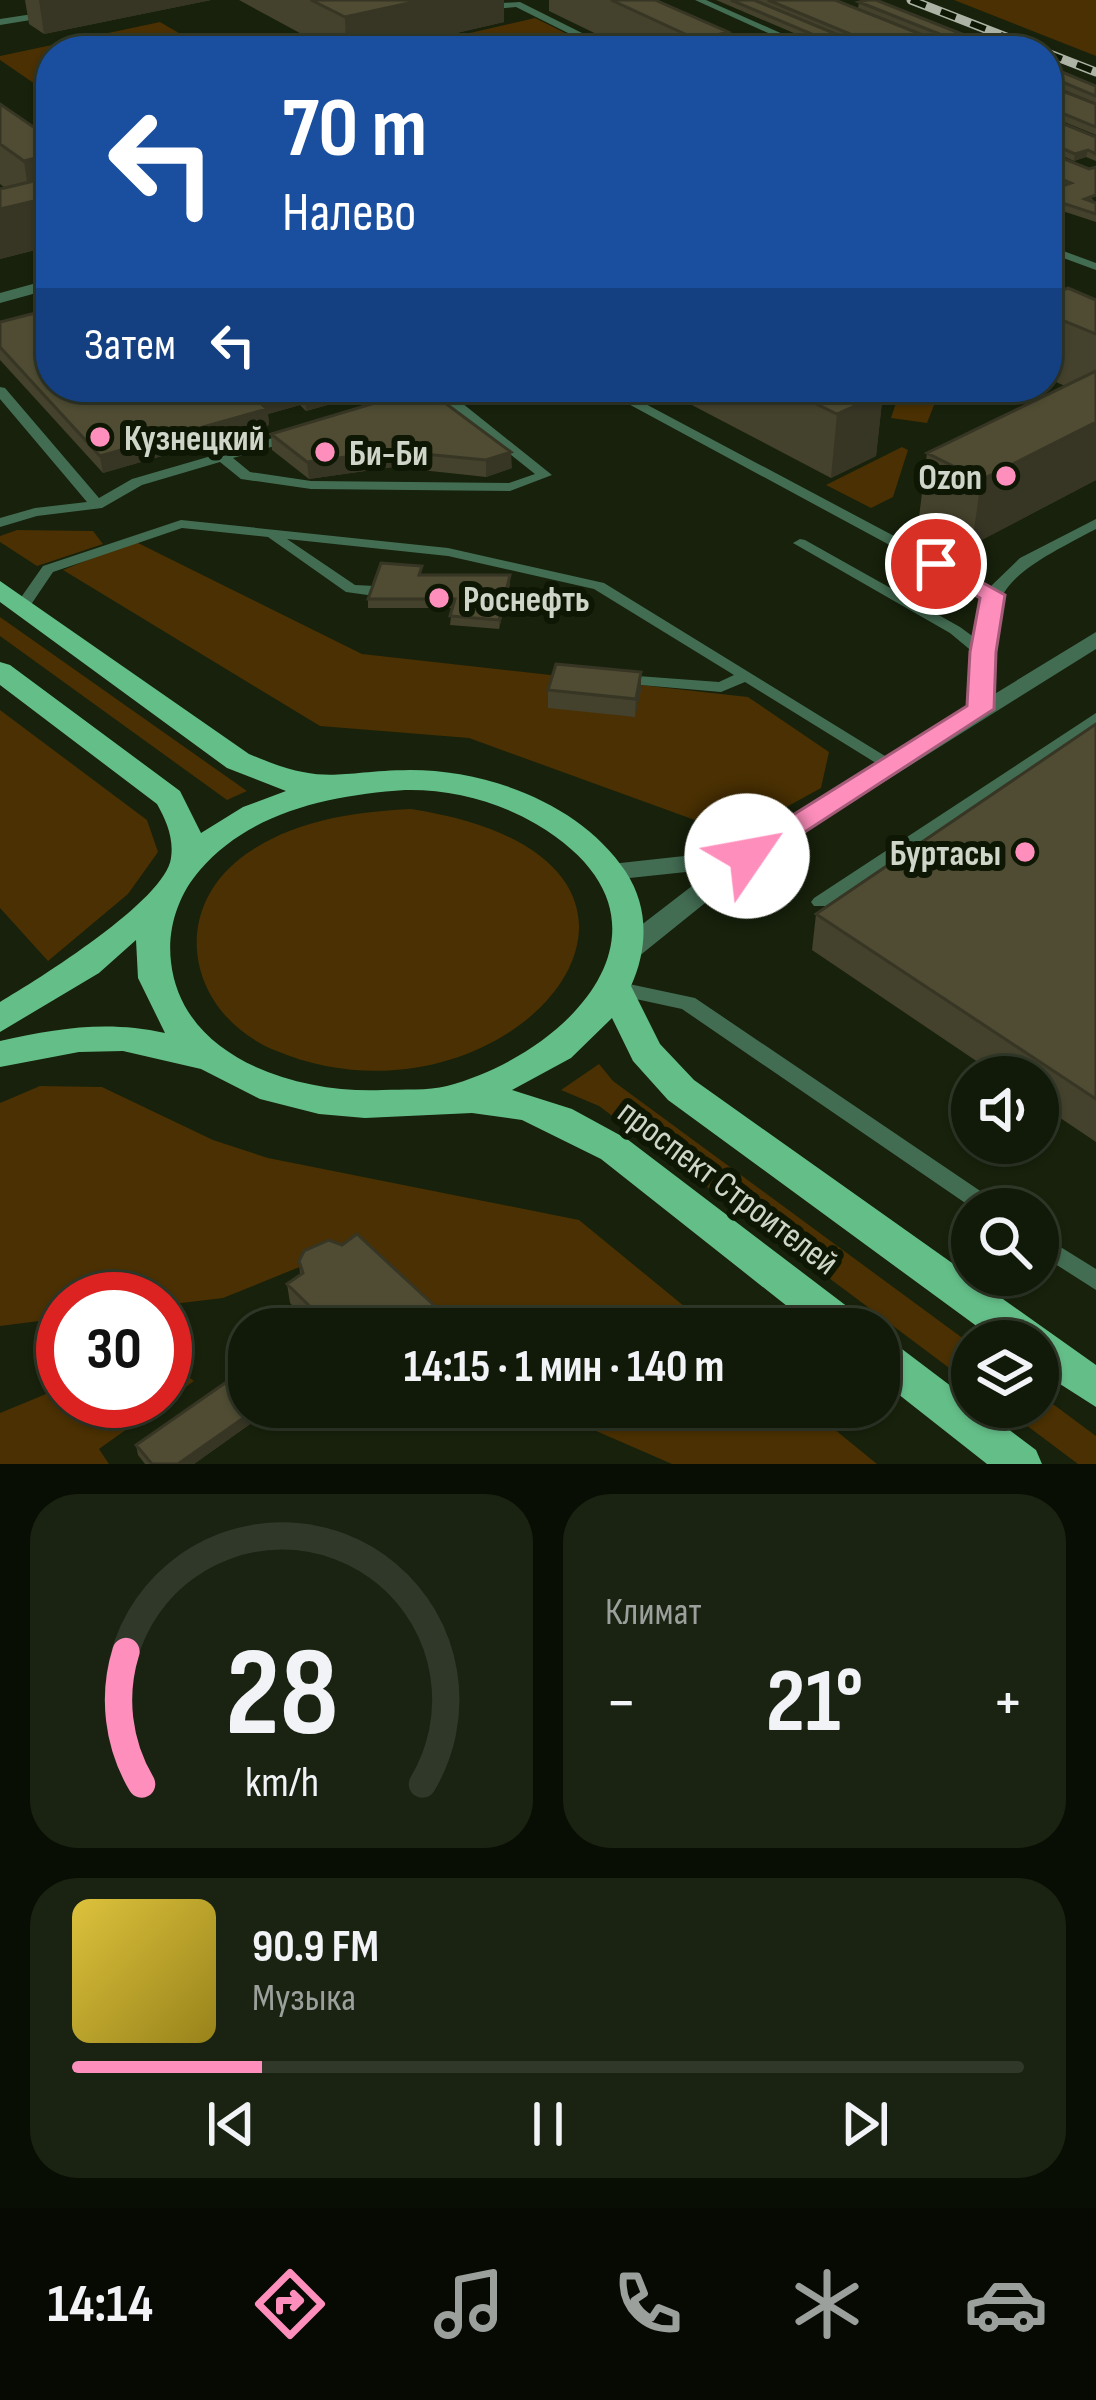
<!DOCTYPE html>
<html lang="ru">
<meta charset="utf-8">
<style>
body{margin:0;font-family:"Sofia Sans Condensed",sans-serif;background:#1a2212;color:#f1f3f6;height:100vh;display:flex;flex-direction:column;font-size:45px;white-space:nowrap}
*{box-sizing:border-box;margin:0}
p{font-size:39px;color:#9ca09c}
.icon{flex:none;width:66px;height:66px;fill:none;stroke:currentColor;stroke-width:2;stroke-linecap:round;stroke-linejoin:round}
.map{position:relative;height:1464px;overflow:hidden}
.panel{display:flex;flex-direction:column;gap:30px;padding:30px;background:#090e04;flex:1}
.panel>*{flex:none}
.guide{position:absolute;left:36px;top:36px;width:1026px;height:366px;border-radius:48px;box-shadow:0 3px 9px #0004,0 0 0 3px #303829;background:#1a4fa0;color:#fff;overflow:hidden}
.tools{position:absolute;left:951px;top:1056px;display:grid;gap:24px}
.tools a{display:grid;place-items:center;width:108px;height:108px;border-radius:50%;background:#111908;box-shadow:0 3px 9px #0004,0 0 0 3px #303829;font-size:60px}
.speed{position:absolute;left:36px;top:1272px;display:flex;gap:24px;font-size:60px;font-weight:700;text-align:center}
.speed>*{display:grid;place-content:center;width:156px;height:156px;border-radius:50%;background:#111908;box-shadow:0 3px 9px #0004,0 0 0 3px #303829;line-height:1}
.speed .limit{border:18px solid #d22;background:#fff;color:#111}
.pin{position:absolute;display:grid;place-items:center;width:102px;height:102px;color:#fff;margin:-51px;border:6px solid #fff;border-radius:50%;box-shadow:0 3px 12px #0007}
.me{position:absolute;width:132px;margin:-66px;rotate:57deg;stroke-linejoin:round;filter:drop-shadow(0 0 9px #0008)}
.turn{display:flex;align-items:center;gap:42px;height:252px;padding:0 48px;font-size:54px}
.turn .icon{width:156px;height:156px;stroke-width:2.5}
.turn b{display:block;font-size:84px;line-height:102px}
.then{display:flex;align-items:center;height:114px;padding:0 48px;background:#0003;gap:24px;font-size:45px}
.big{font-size:90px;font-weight:700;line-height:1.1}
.panel .card{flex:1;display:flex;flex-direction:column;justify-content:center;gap:18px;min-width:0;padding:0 42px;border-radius:48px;background:#1a2212}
.panel .dial{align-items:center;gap:0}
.dial svg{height:312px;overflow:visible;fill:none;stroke:#303829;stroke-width:7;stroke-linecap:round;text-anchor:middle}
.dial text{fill:#f1f3f6;stroke:none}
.song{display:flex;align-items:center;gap:36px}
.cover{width:144px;height:144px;border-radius:18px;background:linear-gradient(135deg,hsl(50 70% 55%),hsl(50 70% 35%))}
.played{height:12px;border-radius:6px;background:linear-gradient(90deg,#fe8ebc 20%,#303829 20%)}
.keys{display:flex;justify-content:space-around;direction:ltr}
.heat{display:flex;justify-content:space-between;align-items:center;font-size:66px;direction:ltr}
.panel .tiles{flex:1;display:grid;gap:30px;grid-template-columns:1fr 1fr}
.card:last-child{grid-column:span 2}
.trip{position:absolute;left:228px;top:1308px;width:672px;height:120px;border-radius:48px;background:#111908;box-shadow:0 3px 9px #0004,0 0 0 3px #303829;font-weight:700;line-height:120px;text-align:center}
.tabs{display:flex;height:192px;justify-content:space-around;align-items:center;background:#070a03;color:#9ca09c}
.tabs .icon{width:84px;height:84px}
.tabs .current{color:#fe8ebc}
.tabs b{font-size:54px;color:#f1f3f6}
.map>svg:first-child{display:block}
.green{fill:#4a3002}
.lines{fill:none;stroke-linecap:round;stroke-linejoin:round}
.lane{fill:#436d53;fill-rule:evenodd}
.street{fill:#436d53;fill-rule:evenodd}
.primary{fill:#64be88;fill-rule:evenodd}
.rail-casing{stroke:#adb4a5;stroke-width:9}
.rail{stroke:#0e1704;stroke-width:6;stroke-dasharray:16;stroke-linecap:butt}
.wall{fill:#44412c}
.shaded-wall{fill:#373524}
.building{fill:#4f4c33;stroke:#373524;stroke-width:3}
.route{fill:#fe8ebc;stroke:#a55c7a;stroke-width:3}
.poi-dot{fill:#fe8ebc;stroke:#0e1704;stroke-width:4.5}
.labels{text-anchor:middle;stroke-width:12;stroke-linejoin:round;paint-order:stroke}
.poi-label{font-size:36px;font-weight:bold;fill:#cfd5c8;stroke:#0e1704;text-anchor:start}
.street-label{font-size:36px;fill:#cfd5c8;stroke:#0e1704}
</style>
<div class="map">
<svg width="1096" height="1464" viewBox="0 0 1096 1464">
<rect width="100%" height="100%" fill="#17210b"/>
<path class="green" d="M 954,0 L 1096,0 L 1096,56 Z
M 535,18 L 601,51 L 392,51 Z
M 160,22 L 203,47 L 184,51 L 51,51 L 51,80 L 35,84 L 0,60 L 0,56 Z
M 873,387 L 938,395 L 927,423 L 891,418 L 896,403 L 868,399 Z
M 902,447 L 908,450 L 893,497 L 871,508 L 826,485 Z
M 17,530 L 93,531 L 103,544 L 37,566 L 0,542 L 0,536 Z
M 134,541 L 362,654 L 748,697 L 829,752 L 821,788 L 736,835 L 469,738 L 320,726 L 63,570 Z
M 0,617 L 247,791 L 227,800 L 0,636 Z
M 0,710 L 147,820 L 158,852 L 128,894 L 48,961 L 0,908 Z
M 411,809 C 749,861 511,1150 274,1050 C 189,1014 166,911 246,854 C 295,820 353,812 411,809 Z
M 599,1064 L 613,1081 L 972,1345 L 972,1385 L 599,1106 L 561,1090 Z
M 40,1086 L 102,1087 L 213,1140 L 268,1158 L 579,1220 L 712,1329 L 451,1329 L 354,1245 L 223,1298 L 165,1305 L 165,1299 L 63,1299 L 63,1318 L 0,1326 L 0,1103 Z
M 165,1359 L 194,1381 L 99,1449 L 109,1464 L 0,1464 L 0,1413 L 63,1387 L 63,1401 L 165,1401 Z
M 1038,1393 L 1096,1436 L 1096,1464 L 1078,1464 L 1002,1407 L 1038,1407 Z
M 541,1407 L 807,1407 L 877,1464 L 672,1464 Z"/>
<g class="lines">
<path class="lane" d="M 695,0 L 706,0 L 821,51 L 808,51 Z
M 520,2 L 614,49 L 616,51 L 604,51 L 516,7 L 486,10 L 482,7 L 486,4 Z
M 46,12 L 49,13 L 49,17 L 0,25 L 0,19 Z
M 1047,245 L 1096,263 L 1096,270 L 1047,252 Z
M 0,387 L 5,388 L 99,498 L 132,479 L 290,433 L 297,437 L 295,440 L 233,458 L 250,472 L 311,481 L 509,483 L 535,474 L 436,395 L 413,404 L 407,400 L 434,387 L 451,387 L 447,391 L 552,475 L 510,491 L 311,489 L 241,479 L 220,462 L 142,485 L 102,508 L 37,516 L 0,527 L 0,518 L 35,508 L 87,502 L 0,399 Z
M 653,387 L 670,387 L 640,401 L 990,587 L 1020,558 L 1096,519 L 1096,529 C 986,586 993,589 988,709 L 986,712 L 974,712 L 972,709 L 974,653 L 950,633 L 793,543 L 800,539 L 805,540 L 960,627 L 975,638 L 984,596 L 623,401 Z
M 181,520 L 448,548 L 604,583 L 898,764 L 896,768 L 884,768 L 745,682 L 721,692 L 618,683 L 616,680 L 618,677 L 624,675 L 719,682 L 734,675 L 594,589 L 448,556 L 287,539 L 355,585 L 375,586 L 383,591 L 375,596 L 346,592 L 268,537 L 182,528 L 53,572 L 28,609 L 18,609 L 15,606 L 43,566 Z
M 1096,713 L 1096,725 L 826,906 L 814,906 L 811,902 L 814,898 Z
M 615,981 L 695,998 L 998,1203 L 1001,1209 L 974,1209 L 682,1009 L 608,993 L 605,988 L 608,983 Z
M 1038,1233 L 1096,1269 L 1096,1290 L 1038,1253 Z"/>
<path class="street" d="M 51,279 L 51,289 L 0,303 L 0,293 Z
M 1096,632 L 1096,649 L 756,862 L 638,957 L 618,957 L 614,950 L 618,943 L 714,869 L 611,880 L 598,871 L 602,865 L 739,850 Z"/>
<path class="primary" d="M 0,581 L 249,754 C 326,787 334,771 410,770 C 490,770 582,805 626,872 C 649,908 648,948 631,986 L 660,1044 L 694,1080 L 1096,1365 L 1096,1407 L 1038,1370 L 1038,1341 L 997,1341 L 668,1100 L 633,1061 L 612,1018 L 571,1058 L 512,1090 L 572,1109 L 627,1139 L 861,1317 L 867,1329 L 816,1329 L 601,1159 L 522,1120 L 472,1113 L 365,1118 L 319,1114 L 260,1099 L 201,1069 L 123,1051 L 79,1052 L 0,1067 L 0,1041 C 57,1028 108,1020 165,1033 L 138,978 L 136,940 L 99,973 L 0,1032 L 0,1002 C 37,980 166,900 171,858 C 174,838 166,820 157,804 L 0,685 L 0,662 L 10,665 L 180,791 L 201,833 L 243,807 L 286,791 L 227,768 L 0,602 ZM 405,790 C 450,789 497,801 536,824 C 695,918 576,1051 447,1086 C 428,1091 403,1089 383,1090 C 300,1094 182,1060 171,962 C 167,929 178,895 200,870 C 251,811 332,795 405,790 Z
M 879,1337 L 894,1343 L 972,1402 L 972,1407 L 979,1407 L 1036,1450 L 1042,1464 L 987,1464 L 879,1379 Z"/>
<g class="rail-casing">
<path id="rail" d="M 911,0 L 1042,51
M 1047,53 L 1096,72"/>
</g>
<use href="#rail" class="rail"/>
</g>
<path class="wall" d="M 25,0 L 211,0 L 44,34 L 29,24 Z
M 239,0 L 504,0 L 504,22 L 379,51 L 333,51 Z
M 549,0 L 655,0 L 728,32 L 727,51 L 587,51 L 617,44 L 549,11 Z
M 716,0 L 835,0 L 963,51 L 836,51 Z
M 859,2 L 1005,51 L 965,51 L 858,8 Z
M 1048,76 L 1096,86 L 1096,103 L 1047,83 Z
M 1047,85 L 1096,104 L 1096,135 L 1047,115 Z
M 0,104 L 51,139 L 51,246 L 0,259 L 5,188 L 0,184 Z
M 1047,117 L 1096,137 L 1096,161 L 1086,157 L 1074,161 L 1047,149 Z
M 1047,152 L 1096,203 L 1096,222 L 1047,206 L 1047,184 L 1056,188 L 1061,187 L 1047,181 Z
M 1047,297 L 1096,300 L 1096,480 L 972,545 L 919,517 L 927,453 L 1065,386 L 1047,378 Z
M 0,322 L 51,387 L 382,387 L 382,390 L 306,411 L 300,405 L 268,414 L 269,425 L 103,473 L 0,360 Z
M 688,387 L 870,387 L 883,393 L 876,456 L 831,478 L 688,403 Z
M 425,388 L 512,468 L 486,477 L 393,467 L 309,479 L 272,450 L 271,434 Z
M 422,575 L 510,584 L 499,629 L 450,625 L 452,608 L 368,608 L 368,599 Z
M 548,690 L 641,690 L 635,717 L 548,708 Z
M 1096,724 L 1096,1142 L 1038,1103 L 1038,1077 L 1000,1077 L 812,950 L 816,914 Z
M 299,1261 L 439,1329 L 315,1329 L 290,1303 L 287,1284 L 300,1274 Z
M 253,1422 L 194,1464 L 145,1464 L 138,1455 L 136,1445 Z"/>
<path class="shaded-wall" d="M 39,0 L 211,0 L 44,34 Z
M 423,0 L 504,0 L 504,22 L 379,51 L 346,51 L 345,17 Z
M 728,32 L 727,51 L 697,51 L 698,40 Z
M 1088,150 L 1086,157 L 1074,161 L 1075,154 Z
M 51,154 L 51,246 L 0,259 L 0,209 L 30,202 L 24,161 Z
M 333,387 L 382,387 L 382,390 L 306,411 L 305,395 Z
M 299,389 L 300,405 L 268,414 L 269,425 L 103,473 L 100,456 L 258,401 Z
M 883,393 L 876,456 L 831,478 L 837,414 Z
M 1096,422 L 1096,480 L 972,545 L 981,480 Z
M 392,451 L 393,467 L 309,479 L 307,462 Z
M 511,452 L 512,468 L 486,477 L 486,460 Z
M 510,575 L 510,584 L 499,629 L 499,620 Z
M 641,672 L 641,690 L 635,717 L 636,699 Z
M 438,1309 L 439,1329 L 411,1329 Z
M 252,1412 L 253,1422 L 194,1464 L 178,1464 Z"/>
<path class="building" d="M 311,0 L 423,0 L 345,17 Z
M 611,0 L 655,0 L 728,32 L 698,40 Z
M 731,0 L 754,0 L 877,51 L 852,51 Z
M 768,0 L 835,0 L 963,51 L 891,51 Z
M 867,0 L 876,0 L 1005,51 L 982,51 L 859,2 Z
M 641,38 L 665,49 L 656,51 L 587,51 Z
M 191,46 L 199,51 L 167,51 Z
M 1062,72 L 1096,86 L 1096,96 L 1048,76 Z
M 1047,85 L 1096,104 L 1096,127 L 1047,107 Z
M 0,104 L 51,139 L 51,154 L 24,161 L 0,144 Z
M 1047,117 L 1096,137 L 1096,154 L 1088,150 L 1075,154 L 1047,142 Z
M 1047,152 L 1089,169 L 1096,167 L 1096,195 L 1085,199 L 1096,203 L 1096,214 L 1047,198 L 1047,184 L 1056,188 L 1071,183 L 1047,173 Z
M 51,177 L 51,197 L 0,209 L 0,189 Z
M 1068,288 L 1096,300 L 1096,334 L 1047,314 L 1047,297 Z
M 51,309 L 51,387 L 333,387 L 305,395 L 299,389 L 258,401 L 267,409 L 100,456 L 0,347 L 0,322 Z
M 1096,371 L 1096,422 L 981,480 L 927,453 Z
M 782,387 L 870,387 L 883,393 L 837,414 Z
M 425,388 L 511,452 L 486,460 L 392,451 L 307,462 L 271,434 Z
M 381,563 L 422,566 L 419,575 L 510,575 L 499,620 L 450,616 L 455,599 L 368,599 Z
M 556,664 L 641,672 L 636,699 L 548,690 Z
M 1096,724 L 1096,1099 L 816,914 Z
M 357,1234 L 438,1309 L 411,1329 L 333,1329 L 287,1284 L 303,1273 L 299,1261 L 304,1251 L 329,1240 L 342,1245 Z
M 225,1383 L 252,1412 L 178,1464 L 152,1464 L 136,1445 Z"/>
<path class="route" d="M 936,557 L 1005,595 L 996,652 L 994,709 L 757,863 L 737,863 L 732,856 L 737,850 L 967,706 L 970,652 L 980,598 L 927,569 L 927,559 Z"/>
<g class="poi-dot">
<circle cx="100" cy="437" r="12"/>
<circle cx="325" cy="452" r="12"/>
<circle cx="1006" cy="476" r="12"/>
<circle cx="439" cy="598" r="12"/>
<circle cx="1025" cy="852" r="12"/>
</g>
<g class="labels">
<g class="poi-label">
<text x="124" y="450">Кузнецкий</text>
<text x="349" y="465">Би-Би</text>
<text x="982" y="489" text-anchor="end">Ozon</text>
<text x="463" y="611">Роснефть</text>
<text x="1001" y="865" text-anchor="end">Буртасы</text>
</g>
<g class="street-label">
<text transform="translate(729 1186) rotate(37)" y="13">проспект Строителей</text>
</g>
</g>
</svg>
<div class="tools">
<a><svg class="icon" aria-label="sound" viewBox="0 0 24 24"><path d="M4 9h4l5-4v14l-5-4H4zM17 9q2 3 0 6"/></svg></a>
<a><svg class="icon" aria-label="search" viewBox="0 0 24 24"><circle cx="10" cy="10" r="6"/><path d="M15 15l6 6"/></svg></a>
<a><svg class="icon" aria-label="layers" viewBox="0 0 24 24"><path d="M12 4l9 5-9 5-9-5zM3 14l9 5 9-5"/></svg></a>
</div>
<div class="speed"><div class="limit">30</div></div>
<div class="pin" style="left:936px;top:564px;background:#d93025"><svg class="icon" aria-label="arrive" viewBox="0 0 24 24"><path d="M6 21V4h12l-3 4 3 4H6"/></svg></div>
<svg class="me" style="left:747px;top:856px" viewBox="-20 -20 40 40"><circle r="19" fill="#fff"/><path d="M0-13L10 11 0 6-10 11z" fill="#fe8ebc"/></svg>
<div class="trip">14:15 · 1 мин · 140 m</div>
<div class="guide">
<div class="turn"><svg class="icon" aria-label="left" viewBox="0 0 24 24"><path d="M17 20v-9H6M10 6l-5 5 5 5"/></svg><div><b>70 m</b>Налево</div></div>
<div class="then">Затем<svg class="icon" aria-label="left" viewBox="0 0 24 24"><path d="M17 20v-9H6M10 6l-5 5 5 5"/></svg></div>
</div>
</div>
<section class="panel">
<div class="tiles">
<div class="card dial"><svg viewBox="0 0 100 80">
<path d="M14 69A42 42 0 1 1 86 69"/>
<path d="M14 69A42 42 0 0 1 10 35" stroke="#fe8ebc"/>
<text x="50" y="56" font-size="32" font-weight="700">28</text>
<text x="50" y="72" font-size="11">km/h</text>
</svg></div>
<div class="card"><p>Климат</p>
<div class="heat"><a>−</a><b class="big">21°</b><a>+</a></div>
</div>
<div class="card">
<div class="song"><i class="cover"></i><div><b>90.9 FM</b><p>Музыка</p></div></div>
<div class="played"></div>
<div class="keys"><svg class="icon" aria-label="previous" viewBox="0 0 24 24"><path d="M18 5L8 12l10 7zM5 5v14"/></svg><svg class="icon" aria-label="pause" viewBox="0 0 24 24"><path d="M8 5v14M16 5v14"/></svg><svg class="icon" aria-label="next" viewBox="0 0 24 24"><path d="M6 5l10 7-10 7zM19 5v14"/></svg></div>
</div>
</div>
</section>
<nav class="tabs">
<b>14:14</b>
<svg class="icon current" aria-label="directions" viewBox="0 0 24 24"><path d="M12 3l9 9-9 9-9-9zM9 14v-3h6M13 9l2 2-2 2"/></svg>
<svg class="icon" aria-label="music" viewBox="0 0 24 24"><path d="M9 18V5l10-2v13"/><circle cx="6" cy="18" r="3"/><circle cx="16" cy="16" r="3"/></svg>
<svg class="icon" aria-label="phone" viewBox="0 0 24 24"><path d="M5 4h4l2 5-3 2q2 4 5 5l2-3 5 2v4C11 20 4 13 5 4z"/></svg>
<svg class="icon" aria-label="climate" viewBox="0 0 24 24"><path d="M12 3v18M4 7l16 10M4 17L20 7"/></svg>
<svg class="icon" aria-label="car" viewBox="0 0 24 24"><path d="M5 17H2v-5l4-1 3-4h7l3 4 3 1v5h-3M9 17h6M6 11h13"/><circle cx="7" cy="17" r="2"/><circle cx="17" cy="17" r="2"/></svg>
</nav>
